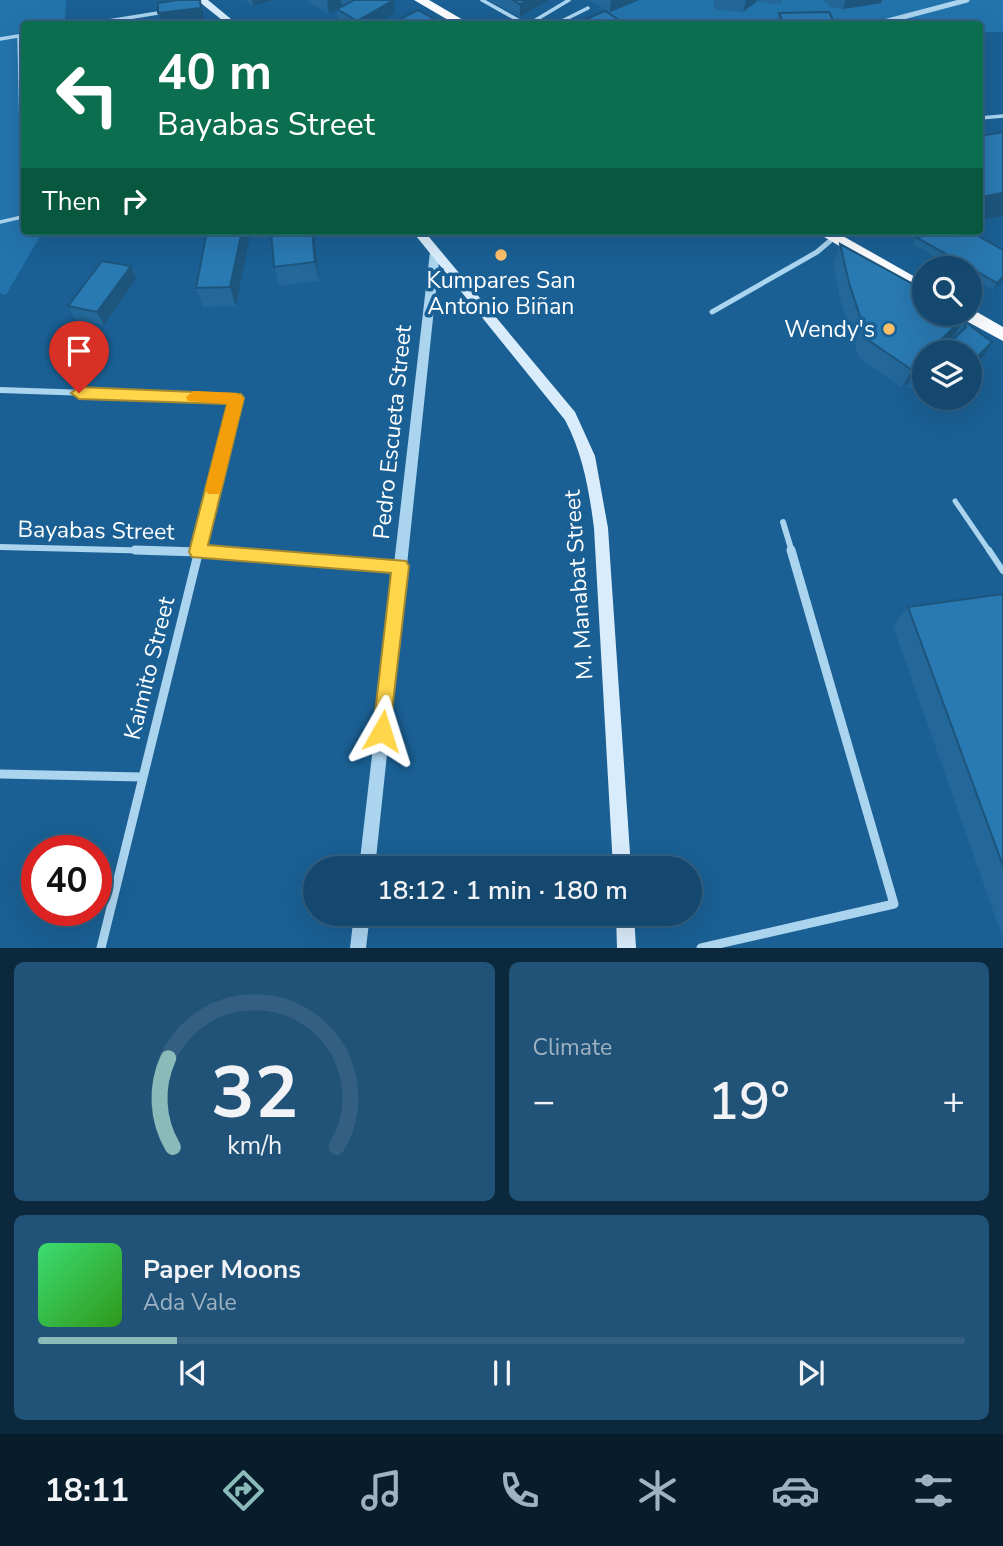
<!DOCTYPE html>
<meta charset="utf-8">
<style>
body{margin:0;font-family:"Nunito Sans",sans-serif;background:#215277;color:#f1f3f6;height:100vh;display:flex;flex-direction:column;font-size:26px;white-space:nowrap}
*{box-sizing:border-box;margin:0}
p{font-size:23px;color:#9db2c3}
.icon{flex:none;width:38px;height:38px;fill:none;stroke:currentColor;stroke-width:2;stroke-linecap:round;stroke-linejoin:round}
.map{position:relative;height:948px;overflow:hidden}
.side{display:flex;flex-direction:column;gap:14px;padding:14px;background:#0b283d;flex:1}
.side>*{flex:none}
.banner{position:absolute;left:21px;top:21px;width:962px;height:214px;border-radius:7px;box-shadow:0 7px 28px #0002,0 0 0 2px #336082;background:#0b6e4f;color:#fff;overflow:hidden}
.fabs{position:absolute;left:912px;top:256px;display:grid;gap:14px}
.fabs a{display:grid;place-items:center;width:70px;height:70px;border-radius:50%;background:#14486f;box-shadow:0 7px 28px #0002,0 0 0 2px #336082;font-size:35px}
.speed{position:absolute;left:21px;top:835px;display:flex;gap:14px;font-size:35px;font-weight:700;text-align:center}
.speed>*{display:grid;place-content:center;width:91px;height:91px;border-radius:50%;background:#14486f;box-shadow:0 7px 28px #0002,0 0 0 2px #336082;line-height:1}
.speed .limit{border:10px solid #d22;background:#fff;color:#111}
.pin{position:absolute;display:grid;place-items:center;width:60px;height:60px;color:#fff;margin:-72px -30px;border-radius:50% 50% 50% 0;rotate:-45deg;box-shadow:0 0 7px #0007}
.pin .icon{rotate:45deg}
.me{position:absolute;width:77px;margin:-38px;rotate:6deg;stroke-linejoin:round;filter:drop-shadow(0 0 5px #0008)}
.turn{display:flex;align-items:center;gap:24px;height:147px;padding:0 21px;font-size:32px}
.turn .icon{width:91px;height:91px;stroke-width:2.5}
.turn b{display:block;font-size:49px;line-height:60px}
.then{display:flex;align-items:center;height:66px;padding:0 21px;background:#0003;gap:14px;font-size:26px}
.big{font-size:52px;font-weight:600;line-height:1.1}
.side .widget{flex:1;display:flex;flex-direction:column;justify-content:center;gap:10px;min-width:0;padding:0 24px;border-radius:10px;background:#215277}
.side .dial{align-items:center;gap:0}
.dial svg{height:182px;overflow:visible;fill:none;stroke:#336082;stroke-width:7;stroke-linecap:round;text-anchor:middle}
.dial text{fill:#f1f3f6;stroke:none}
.song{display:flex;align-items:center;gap:21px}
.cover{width:84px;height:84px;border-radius:10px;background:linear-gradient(135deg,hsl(140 70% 55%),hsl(110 70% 35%))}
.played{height:7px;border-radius:4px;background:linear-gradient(90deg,#8bbbb9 15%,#336082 15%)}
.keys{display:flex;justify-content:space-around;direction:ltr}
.heat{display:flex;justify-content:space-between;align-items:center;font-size:38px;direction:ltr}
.side .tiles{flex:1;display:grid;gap:14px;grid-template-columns:1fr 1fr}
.widget:last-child{grid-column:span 2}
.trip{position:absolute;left:303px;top:856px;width:399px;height:70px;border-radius:35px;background:#14486f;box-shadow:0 7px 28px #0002,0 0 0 2px #336082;font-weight:600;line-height:70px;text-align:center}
.dock{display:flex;height:112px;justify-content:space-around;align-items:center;background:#081d2c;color:#9db2c3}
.dock .icon{width:49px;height:49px}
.dock .on{color:#8bbbb9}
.dock b{font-size:32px;color:#f1f3f6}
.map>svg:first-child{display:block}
.green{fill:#2374ad}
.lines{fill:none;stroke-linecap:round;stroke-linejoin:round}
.service-far2{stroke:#abd4ef;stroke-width:3.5}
.service-far1{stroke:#abd4ef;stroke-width:5}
.service{stroke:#abd4ef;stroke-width:6}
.minor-far2{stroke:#abd4ef;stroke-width:5}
.minor-far1{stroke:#abd4ef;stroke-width:6}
.minor{stroke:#abd4ef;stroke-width:9}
.tertiary{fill:#abd4ef;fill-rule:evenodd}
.secondary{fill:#d9ecfb;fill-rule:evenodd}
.trunk{fill:#fafcff;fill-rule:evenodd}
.wall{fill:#236899}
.shaded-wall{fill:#1d557d}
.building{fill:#2979b2;stroke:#1d557d;stroke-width:2}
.route{fill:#ffd54a;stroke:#a68a30;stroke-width:2}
.slow{fill:#f59e0b}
.poi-dot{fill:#ffbf6a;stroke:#1a6094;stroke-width:2.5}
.labels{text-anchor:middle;stroke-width:7;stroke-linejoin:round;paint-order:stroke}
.poi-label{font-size:23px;fill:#fff;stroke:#1a6094}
.street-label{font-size:23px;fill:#fff;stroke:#1a6094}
</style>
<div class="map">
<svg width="1003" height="948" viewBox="0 0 1003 948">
<rect width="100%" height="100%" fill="#1a6094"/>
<path class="green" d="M 0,0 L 66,0 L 65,24 L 24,24 L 24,231 L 43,231 L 6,295 L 0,293 Z
M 639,0 L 1003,0 L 1003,32 L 980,32 L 980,24 L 583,24 Z"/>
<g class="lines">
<path class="service-far2" d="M 482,0 L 525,24
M 90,24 L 164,12
M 529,24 L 569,0
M 556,24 L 588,8
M 0,39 L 24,35
M 980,118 L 1003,116
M 0,222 L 22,217 L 23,212 L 19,36
M 828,243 L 834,238"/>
<path class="service-far1" d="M 712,312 L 817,252 L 830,241
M 955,501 L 990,552"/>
<path class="service" d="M 989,550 L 1003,571"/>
<path class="minor-far2" d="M 826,23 L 884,22 L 967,0
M 724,24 L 786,24"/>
<path class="minor-far1" d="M 0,390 L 236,398 L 198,552
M 783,522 L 792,552
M 0,547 L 200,552"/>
<path class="minor" d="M 135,550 L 198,552 L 400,566
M 0,774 L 142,777
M 101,948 L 199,550
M 701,948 L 894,904 L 791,550"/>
<path class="tertiary" d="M 435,249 L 440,252 L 375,868 L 359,868 L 430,252 Z
M 354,914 L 370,914 L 366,948 L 350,948 Z"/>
<path class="secondary" d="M 197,0 L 208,0 L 237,24 L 227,24 Z
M 412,231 L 424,231 L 575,412 L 595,456 L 608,528 L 631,868 L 613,868 L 594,528 C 589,490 583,454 565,420 Z
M 616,914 L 634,914 L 636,948 L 617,948 Z"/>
<path class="trunk" d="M 414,0 L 429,0 L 470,24 L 455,24 Z
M 814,231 L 834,231 L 924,282 L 924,296 Z
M 970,308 L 1003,327 L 1003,341 L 959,317 L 957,313 L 970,313 Z"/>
</g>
<path class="wall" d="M 245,0 L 274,0 L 253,6 Z
M 308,0 L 393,0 L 395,13 L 375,24 L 342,24 L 338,23 L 337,10 L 329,14 L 309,3 Z
M 490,0 L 549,0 L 520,17 L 490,1 Z
M 589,0 L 639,0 L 610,12 Z
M 713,0 L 783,0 L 780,4 L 756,2 L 743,12 L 715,10 Z
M 822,0 L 882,0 L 881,3 L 843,9 L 830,7 Z
M 779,13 L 835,24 L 776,24 Z
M 586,19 L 619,20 L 618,24 L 585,24 Z
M 207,231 L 251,231 L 236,306 L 203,307 L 196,288 Z
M 314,231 L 319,281 L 279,286 L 274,267 Z
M 916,237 L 1003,280 L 993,290 L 970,276 L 970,268 L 955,268 L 913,244 Z
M 840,244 L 967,314 L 963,320 L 985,355 L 970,369 L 970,352 L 956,333 L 937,352 L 924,352 L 902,388 L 859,358 L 841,302 L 833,264 Z
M 131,266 L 136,279 L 104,325 L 75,319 L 68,306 Z
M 924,366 L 924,395 L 908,387 L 915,375 Z
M 927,397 L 939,397 L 935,401 Z
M 1003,594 L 1003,939 L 893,626 L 908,607 Z"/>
<path class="shaded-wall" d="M 200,0 L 206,24 L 162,24 L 158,13 Z
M 252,0 L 274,0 L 253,6 Z
M 329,0 L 341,0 L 342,7 L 329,14 L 327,1 Z
M 394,0 L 395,13 L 375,24 L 357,24 L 357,21 Z
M 527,0 L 549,0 L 520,17 L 520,4 Z
M 611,0 L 639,0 L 610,12 Z
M 746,0 L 756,0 L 756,2 L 743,12 Z
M 846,0 L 882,0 L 881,3 L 843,9 Z
M 619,20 L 618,24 L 609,24 Z
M 1003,193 L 1003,216 L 980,220 L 980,197 Z
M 122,231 L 151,231 L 123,236 Z
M 242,231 L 251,231 L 236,306 L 230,287 Z
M 312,231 L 314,231 L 319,281 L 315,262 Z
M 131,266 L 136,279 L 104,325 L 97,312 Z
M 1003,277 L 1003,280 L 993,290 L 997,283 Z
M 967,314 L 956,333 L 937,352 L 929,352 Z
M 992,342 L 985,355 L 970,369 L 970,364 Z
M 924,357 L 924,365 L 902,388 L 912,370 Z"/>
<path class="building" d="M 178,0 L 200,0 L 201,8 L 158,13 L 158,3 Z
M 354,0 L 394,0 L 357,21 L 337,9 Z
M 513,0 L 527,0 L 520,4 Z
M 418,10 L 441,23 L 438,24 L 390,24 Z
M 605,11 L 619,20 L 609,24 L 594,24 L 586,19 Z
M 829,12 L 835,24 L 784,24 L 779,13 Z
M 1003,132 L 1003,193 L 980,197 L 980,136 Z
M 207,231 L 242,231 L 230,287 L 196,288 Z
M 271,231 L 312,231 L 315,262 L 274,267 Z
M 959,231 L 969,231 L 1003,250 L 1003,277 L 997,283 L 916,237 Z
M 840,244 L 924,290 L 924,313 L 967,314 L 929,352 L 924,352 L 924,357 L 912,370 L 868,340 L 849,283 Z
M 102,261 L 131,266 L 97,312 L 68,306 Z
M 963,320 L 992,342 L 970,364 L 970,352 L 940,352 L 966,327 Z
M 924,366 L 924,379 L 915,375 Z
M 1003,594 L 1003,866 L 908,607 Z"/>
<path class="route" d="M 79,387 L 241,394 L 244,398 L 208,545 L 406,561 L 409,566 L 389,737 L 382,740 L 375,737 L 373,731 L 391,573 L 192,557 L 189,552 L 227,404 L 79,399 L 71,393 Z"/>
<path class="slow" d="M 193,391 L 236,393 L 244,398 L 221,490 L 219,494 L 208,494 L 205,490 L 227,404 L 188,401 L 186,397 Z"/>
<g class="poi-dot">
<circle cx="501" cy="255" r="7"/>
<circle cx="889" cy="329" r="7"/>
</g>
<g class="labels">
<g class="poi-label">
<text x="501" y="288">Kumpares San<tspan x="501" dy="26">Antonio Biñan</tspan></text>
<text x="875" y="337" text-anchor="end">Wendy's</text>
</g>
<g class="street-label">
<text transform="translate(392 432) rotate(-84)" y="8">Pedro Escueta Street</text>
<text transform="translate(96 530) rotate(1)" y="8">Bayabas Street</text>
<text transform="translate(578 585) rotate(-94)" y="8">M. Manabat Street</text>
<text transform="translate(149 668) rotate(-76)" y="8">Kaimito Street</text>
</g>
</g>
</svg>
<div class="fabs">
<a><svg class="icon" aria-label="search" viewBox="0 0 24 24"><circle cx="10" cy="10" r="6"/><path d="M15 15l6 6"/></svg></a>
<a><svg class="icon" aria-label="layers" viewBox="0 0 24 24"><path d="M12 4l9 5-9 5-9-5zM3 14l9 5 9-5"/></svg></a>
</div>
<div class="speed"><div class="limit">40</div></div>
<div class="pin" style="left:79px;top:393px;background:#d93025"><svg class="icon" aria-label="arrive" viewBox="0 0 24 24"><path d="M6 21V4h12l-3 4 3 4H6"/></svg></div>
<svg class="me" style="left:382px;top:731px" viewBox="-20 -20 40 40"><path d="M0-17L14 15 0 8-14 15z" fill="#ffd54a" stroke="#fff" stroke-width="4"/></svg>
<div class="trip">18:12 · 1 min · 180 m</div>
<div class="banner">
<div class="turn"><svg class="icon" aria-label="left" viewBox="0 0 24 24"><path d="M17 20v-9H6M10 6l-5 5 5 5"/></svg><div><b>40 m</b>Bayabas Street</div></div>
<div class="then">Then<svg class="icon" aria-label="right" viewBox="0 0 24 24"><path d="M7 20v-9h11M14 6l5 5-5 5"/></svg></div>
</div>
</div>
<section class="side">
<div class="tiles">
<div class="widget dial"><svg viewBox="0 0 100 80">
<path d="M14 69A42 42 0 1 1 86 69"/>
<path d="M14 69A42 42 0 0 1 12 30" stroke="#8bbbb9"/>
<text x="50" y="56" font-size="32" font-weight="700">32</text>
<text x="50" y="72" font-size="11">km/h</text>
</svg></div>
<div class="widget"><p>Climate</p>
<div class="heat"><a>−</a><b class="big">19°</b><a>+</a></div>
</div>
<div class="widget">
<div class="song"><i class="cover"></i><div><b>Paper Moons</b><p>Ada Vale</p></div></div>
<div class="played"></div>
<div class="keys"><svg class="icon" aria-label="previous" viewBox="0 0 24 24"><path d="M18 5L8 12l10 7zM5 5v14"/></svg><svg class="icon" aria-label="pause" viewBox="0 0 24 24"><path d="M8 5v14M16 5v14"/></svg><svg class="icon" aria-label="next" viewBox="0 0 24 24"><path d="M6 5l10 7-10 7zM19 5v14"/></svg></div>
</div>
</div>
</section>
<nav class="dock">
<b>18:11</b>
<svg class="icon on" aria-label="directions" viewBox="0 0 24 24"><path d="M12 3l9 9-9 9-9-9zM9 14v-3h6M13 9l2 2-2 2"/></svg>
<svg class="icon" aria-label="music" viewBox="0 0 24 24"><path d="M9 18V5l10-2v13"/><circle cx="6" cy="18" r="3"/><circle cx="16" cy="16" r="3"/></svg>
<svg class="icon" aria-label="phone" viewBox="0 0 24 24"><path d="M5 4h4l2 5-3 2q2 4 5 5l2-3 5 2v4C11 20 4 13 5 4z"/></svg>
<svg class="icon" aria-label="climate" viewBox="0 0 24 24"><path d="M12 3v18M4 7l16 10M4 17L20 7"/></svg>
<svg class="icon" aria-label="car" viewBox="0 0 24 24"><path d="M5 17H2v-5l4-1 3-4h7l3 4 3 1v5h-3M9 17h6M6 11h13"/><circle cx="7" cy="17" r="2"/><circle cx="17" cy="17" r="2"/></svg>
<svg class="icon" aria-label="filters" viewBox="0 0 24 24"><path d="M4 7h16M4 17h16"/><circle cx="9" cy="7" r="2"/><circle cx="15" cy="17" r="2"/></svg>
</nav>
